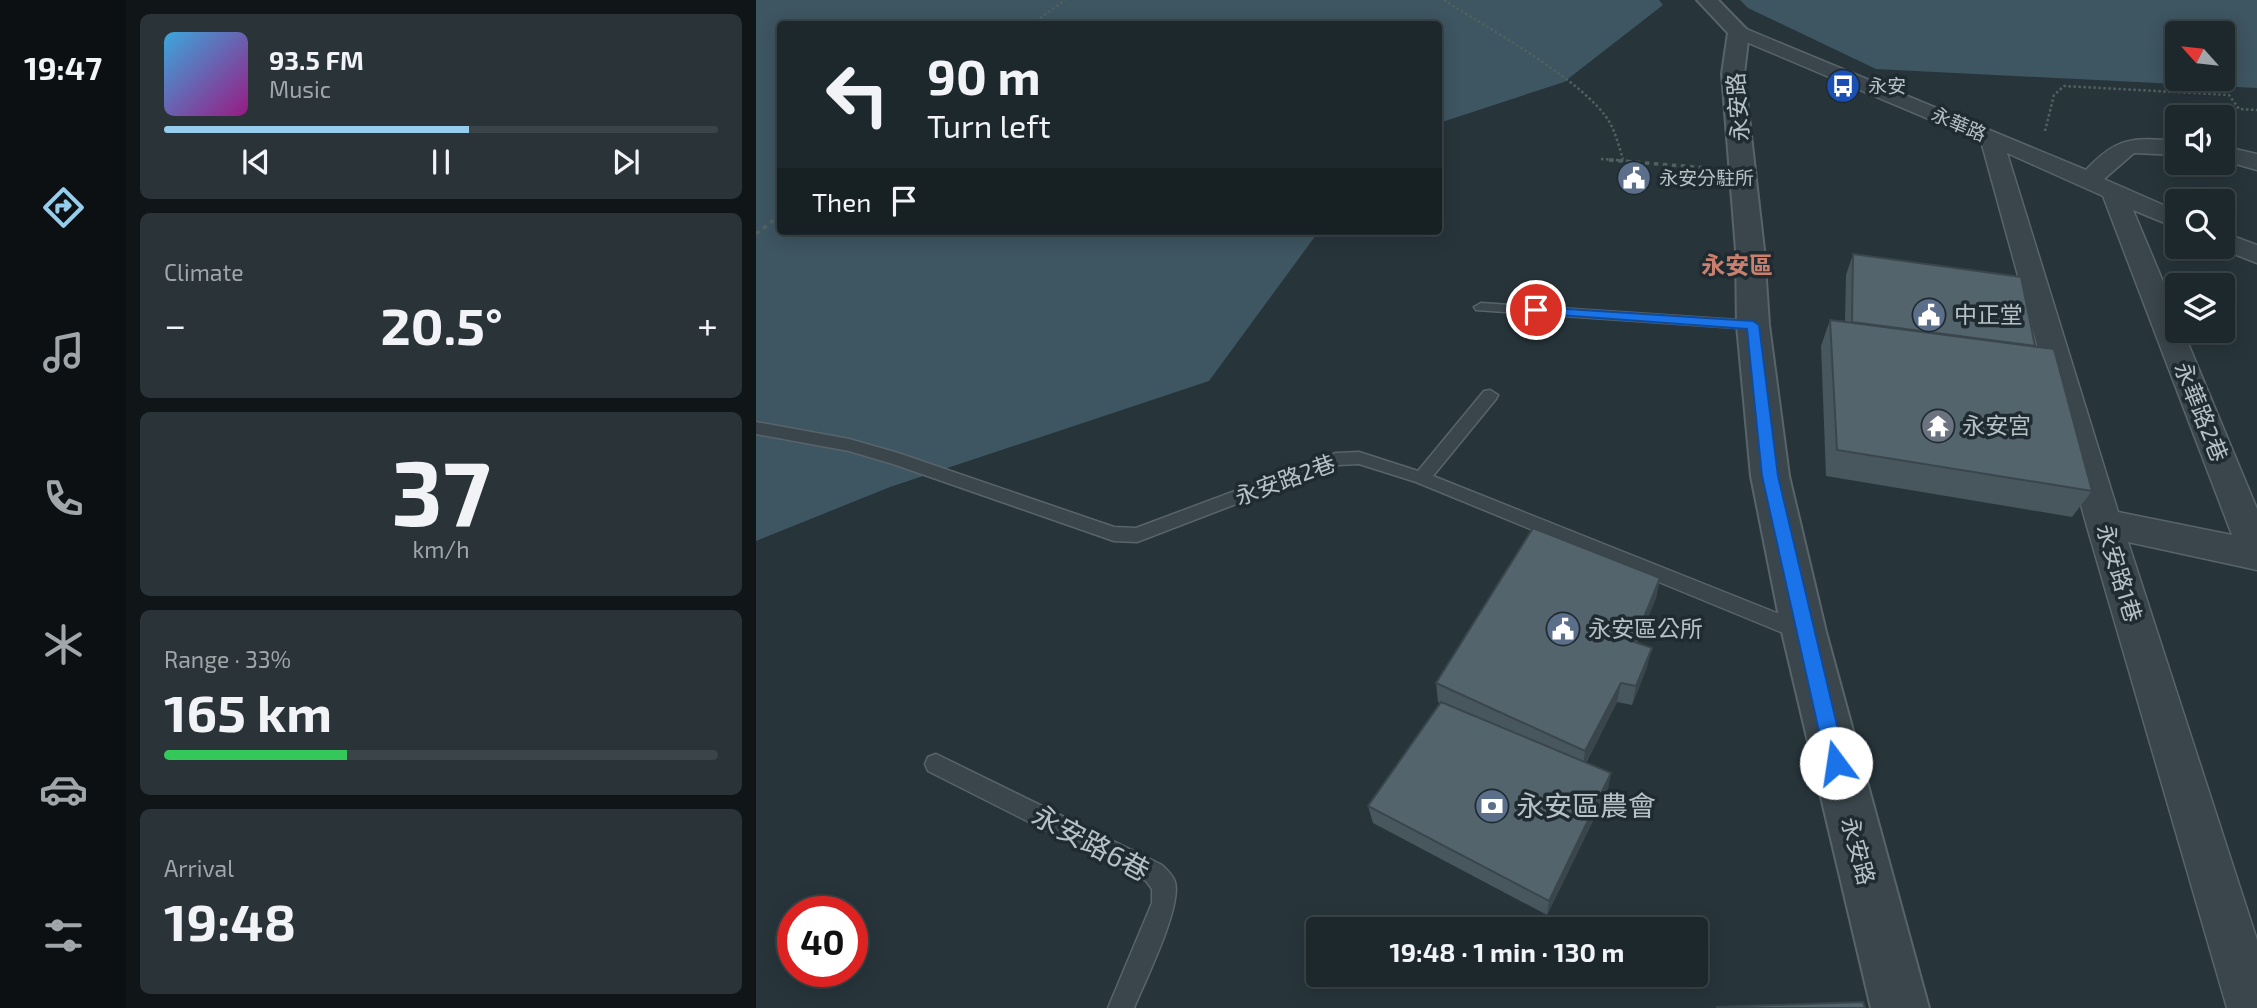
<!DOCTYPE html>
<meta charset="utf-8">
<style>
body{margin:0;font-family:"Exo 2","Noto Sans TC",sans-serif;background:#2a3438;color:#f1f3f6;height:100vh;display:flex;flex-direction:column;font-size:26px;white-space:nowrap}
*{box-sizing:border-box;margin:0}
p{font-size:23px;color:#a0a6a9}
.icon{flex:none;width:38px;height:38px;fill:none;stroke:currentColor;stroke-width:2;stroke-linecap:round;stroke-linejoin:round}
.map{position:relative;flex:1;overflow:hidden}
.sheet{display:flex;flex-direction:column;gap:14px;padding:14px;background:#101618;width:630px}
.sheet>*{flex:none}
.banner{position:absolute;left:21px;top:21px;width:665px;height:214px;border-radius:7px;box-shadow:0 4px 18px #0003,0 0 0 2px #3b4448;background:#1d282c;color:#f1f3f6;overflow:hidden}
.needle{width:46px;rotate:297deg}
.tools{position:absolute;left:1409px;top:21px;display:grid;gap:14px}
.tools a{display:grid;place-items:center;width:70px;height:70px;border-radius:7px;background:#1d282c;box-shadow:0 4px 18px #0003,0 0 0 2px #3b4448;font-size:35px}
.speed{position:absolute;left:21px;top:896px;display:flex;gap:14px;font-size:35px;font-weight:700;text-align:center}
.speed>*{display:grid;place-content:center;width:91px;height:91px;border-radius:50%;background:#1d282c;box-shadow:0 4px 18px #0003,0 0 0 2px #3b4448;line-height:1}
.speed .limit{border:10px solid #d22;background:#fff;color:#111}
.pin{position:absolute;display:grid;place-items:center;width:60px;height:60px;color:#fff;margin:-30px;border:4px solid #fff;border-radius:50%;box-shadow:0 2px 7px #0007}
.me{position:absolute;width:77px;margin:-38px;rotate:346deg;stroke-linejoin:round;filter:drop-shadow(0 0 5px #0008)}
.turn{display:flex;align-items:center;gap:24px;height:147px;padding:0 35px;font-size:32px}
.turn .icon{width:91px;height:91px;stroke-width:2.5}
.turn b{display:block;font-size:49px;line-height:60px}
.then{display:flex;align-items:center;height:66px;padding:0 35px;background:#0003;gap:14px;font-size:26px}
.big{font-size:52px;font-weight:700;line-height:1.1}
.sheet .widget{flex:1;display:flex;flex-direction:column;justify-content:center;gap:10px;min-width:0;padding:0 24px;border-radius:10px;background:#2a3438}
.sheet .dial{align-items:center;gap:0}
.dial b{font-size:91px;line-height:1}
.song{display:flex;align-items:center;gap:21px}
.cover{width:84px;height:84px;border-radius:10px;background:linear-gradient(135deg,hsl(200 70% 55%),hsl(310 70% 35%))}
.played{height:7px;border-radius:4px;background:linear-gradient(90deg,#96cdec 55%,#3b4448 55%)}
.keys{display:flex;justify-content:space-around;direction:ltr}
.heat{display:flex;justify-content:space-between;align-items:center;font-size:38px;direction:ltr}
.charge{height:10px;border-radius:5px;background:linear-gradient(90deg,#34c759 33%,#3b4448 0)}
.trip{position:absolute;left:550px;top:917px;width:402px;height:70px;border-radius:7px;background:#1d282c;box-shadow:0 4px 18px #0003,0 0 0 2px #3b4448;font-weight:700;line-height:70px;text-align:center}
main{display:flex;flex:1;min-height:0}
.tabs{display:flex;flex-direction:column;width:126px;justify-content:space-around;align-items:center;background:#0c1012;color:#a0a6a9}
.tabs .icon{width:49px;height:49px}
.tabs .active{color:#96cdec}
.tabs b{font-size:32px;color:#f1f3f6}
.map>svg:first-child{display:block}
.water{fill:#3e5662;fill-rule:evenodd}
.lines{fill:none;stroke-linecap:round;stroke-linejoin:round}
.service-casing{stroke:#58646a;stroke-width:3}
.minor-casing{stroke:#58646a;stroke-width:3}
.tertiary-casing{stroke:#58646a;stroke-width:4}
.path-far1{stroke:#50615f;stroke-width:2.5;stroke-dasharray:2.5 2.5;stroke-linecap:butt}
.path{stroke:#50615f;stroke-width:3.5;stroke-dasharray:4.5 4.5;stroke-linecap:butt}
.service{fill:#3a464c;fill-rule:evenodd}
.minor{fill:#3a464c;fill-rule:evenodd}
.tertiary{fill:#3a464c;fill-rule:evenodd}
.wall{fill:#48565d}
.shaded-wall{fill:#3b464c}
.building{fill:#54646c;stroke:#3b464c;stroke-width:2}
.route{fill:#1a73e8;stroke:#114b97;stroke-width:2}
.labels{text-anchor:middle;stroke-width:7;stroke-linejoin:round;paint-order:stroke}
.far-poi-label{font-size:19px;fill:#b6c1c7;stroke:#1f2b31;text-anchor:start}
.far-street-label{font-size:19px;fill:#b6c1c7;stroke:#1f2b31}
.street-label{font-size:23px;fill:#b6c1c7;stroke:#1f2b31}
.poi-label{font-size:23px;fill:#b6c1c7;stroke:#1f2b31;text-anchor:start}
.far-district-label{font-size:24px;font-weight:bold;fill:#c9806f;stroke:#1f2b31}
.near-poi-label{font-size:28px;fill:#b6c1c7;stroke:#1f2b31;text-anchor:start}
.near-street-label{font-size:28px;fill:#b6c1c7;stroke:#1f2b31}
</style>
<main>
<nav class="tabs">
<b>19:47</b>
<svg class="icon active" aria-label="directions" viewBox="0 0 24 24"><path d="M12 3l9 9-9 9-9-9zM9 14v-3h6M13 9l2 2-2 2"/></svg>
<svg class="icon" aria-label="music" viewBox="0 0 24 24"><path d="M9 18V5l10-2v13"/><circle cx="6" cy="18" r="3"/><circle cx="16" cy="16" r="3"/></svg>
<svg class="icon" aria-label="phone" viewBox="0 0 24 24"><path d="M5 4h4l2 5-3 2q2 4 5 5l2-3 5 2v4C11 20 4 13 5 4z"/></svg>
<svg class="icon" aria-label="climate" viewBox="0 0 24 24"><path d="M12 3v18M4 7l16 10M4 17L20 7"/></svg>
<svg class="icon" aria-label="car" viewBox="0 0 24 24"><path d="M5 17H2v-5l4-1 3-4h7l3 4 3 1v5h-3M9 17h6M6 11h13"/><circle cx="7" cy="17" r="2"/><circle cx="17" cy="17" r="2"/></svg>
<svg class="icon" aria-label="filters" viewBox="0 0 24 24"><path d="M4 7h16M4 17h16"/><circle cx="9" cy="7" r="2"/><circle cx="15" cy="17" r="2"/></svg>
</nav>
<section class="sheet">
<div class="widget">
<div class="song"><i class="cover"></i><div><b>93.5 FM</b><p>Music</p></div></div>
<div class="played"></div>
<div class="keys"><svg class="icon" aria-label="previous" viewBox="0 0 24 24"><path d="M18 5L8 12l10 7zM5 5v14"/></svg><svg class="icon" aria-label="pause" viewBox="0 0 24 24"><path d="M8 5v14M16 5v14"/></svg><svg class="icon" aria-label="next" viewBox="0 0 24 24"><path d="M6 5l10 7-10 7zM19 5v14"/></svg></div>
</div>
<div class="widget"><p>Climate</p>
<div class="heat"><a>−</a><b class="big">20.5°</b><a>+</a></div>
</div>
<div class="widget dial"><b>37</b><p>km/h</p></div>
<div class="widget"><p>Range · 33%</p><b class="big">165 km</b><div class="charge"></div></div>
<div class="widget"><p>Arrival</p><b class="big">19:48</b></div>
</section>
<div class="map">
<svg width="1501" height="1008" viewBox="0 0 1501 1008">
<rect width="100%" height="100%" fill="#27353b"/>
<path class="water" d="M 0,0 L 903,0 L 907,5 L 808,82 L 683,123 L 682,24 L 24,24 L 24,231 L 563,231 L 453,381 L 134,487 L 0,541 Z
M 984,0 L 1501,0 L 1501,88 L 1120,69 L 992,8 ZM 1421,33 L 1466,33 L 1466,79 L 1421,79 Z"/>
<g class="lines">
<g class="service-casing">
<path id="service" d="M 725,303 L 997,321 L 1004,325 L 997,329 L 720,310 L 718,307 Z
M 734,390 L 742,395 L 740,399 L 677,476 L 1051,625 L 1054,631 L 1051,637 L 1044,639 L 1037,637 L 660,482 L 603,464 L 582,465 L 381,542 L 358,541 L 137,464 L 93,451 L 0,434 L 0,422 L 93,439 L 142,453 L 358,527 L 380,528 L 580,453 L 603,452 L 662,471 L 728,391 Z
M 180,754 L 406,865 C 411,870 417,875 419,882 C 426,907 389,981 378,1008 L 352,1008 L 396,903 L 396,889 L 390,881 L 172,771 L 169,764 L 172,757 Z"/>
</g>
<g class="minor-casing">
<path id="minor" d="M 983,26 L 1330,170 C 1360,137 1378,137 1421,141 L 1421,155 L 1378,153 L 1348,179 L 1421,211 L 1421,228 L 1377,210 L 1421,315 L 1421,331 L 1427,331 L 1501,509 L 1501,570 L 1372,542 L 1501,940 L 1501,1008 L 1471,1008 L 1330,523 L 1225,141 L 976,36 L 974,32 L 976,28 ZM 1251,153 L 1347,196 L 1476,535 L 1362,512 Z
M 1466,146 L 1501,154 L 1501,170 L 1466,160 Z
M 1466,232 L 1501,245 L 1501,263 L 1460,247 L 1466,247 Z"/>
</g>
<g class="tertiary-casing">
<path id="tertiary" d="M 941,0 L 962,0 L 993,32 L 988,74 L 1008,250 L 1013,325 L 1033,476 L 1070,632 L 1173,1008 L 1115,1008 L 1026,632 L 995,476 L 981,325 L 980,250 L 966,74 L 972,33 Z"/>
</g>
<path class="path-far1" d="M 688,0 C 731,28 831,82 854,123 C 860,134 863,147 867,159
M 276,24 L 309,0
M 1289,131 L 1298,95 L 1308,86 L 1473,95 L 1483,109 L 1501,110
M 845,159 L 874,161"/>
<path class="path" d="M 853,160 L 951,168
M 0,234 L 24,215"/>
<use href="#service" class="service"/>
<use href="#minor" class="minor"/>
<use href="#tertiary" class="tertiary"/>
</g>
<path class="wall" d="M 1097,254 L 1279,346 L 1336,491 L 1316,517 L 1070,476 L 1065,346 L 1074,320 L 1089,321 L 1090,275 Z
M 904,578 L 900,598 L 881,643 L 891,667 L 876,705 L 861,702 L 830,763 L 852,790 L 791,915 L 617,823 L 612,806 L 685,703 L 682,702 L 680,683 Z"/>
<path class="shaded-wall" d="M 904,578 L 900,598 L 874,661 L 878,642 Z
M 896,648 L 891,667 L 876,705 L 880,686 Z
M 865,683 L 861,702 L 827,768 L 829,751 Z
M 855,773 L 852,790 L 791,915 L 793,901 Z"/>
<path class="building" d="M 1097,254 L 1265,277 L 1279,346 L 1096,322 Z
M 1074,320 L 1298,349 L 1336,491 L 1081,450 Z
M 777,528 L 904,578 L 878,642 L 896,648 L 880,686 L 865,683 L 829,751 L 680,683 Z
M 685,702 L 855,773 L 793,901 L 612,806 Z
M 1107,1002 L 1109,1008 L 961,1008 L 961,1007 Z"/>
<path class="route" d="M 780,307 L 997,321 L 1003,325 L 1022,476 L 1090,763 L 1087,770 L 1080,773 L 1073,770 L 1070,763 L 1006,476 L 991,329 L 775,313 L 775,308 Z"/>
<defs>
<g id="bus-disc" transform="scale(1.75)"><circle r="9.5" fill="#1a4fb4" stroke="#1f2b31"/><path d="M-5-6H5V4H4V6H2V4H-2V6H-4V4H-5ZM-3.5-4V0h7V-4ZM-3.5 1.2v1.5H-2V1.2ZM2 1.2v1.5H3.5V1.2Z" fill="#fff"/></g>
<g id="civic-disc" transform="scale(1.75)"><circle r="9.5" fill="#5c6f8a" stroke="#1f2b31"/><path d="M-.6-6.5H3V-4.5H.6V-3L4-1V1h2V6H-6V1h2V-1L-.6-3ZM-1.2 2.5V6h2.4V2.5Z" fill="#fff"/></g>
<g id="temple-disc" transform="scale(1.75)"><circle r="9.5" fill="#6b7280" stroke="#1f2b31"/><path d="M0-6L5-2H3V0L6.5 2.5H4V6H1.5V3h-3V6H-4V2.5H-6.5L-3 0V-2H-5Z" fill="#fff"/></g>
<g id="bank-disc" transform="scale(1.75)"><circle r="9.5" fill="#5c6f8a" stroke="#1f2b31"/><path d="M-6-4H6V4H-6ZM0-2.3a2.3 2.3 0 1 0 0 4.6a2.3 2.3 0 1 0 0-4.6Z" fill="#fff"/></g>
</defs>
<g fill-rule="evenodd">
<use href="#bus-disc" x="1087" y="86"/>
<use href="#civic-disc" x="878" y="178"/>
<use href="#civic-disc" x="1173" y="315"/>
<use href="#temple-disc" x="1182" y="426"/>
<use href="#civic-disc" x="807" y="629"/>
<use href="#bank-disc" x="736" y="806"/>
</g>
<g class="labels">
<g class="far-poi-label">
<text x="1112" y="93">永安</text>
<text x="903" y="185">永安分駐所</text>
</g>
<g class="far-street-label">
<text transform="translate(1203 124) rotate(23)" y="7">永華路</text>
</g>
<g class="street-label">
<text transform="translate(982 107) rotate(-94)" y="8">永安路</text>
<text transform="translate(1445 412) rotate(68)" y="8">永華路2巷</text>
<text transform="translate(529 480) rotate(-20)" y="8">永安路2巷</text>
<text transform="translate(1363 573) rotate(73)" y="8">永安路1巷</text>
<text transform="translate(1102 851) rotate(75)" y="8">永安路</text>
</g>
<g class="poi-label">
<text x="1198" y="323">中正堂</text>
<text x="1206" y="434">永安宮</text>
<text x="832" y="637">永安區公所</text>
</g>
<g class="far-district-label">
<text x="981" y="274">永安區</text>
</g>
<g class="near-poi-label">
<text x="760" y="816">永安區農會</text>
</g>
<g class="near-street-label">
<text transform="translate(335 843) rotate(28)" y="10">永安路6巷</text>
</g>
</g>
</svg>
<div class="tools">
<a><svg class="needle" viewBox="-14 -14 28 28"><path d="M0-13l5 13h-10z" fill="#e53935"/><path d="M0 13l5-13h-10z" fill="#a0a6a9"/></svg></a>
<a><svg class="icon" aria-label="sound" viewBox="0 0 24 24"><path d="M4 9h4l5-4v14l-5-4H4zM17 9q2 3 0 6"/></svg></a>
<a><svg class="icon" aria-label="search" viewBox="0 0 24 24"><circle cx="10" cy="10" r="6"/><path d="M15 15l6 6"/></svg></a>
<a><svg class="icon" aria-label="layers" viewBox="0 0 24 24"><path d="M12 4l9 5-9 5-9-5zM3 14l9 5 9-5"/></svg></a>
</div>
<div class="speed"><div class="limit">40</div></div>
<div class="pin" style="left:780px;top:310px;background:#d93025"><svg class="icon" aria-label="arrive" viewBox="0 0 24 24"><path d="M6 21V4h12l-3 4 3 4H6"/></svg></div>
<svg class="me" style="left:1080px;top:763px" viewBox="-20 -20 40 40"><circle r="19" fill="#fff"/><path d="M0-13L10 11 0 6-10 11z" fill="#1a73e8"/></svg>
<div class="trip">19:48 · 1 min · 130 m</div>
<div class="banner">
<div class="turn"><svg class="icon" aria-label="left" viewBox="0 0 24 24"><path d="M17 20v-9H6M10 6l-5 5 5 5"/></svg><div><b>90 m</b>Turn left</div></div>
<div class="then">Then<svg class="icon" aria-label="arrive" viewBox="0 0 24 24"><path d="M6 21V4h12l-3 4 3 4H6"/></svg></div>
</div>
</div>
</main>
